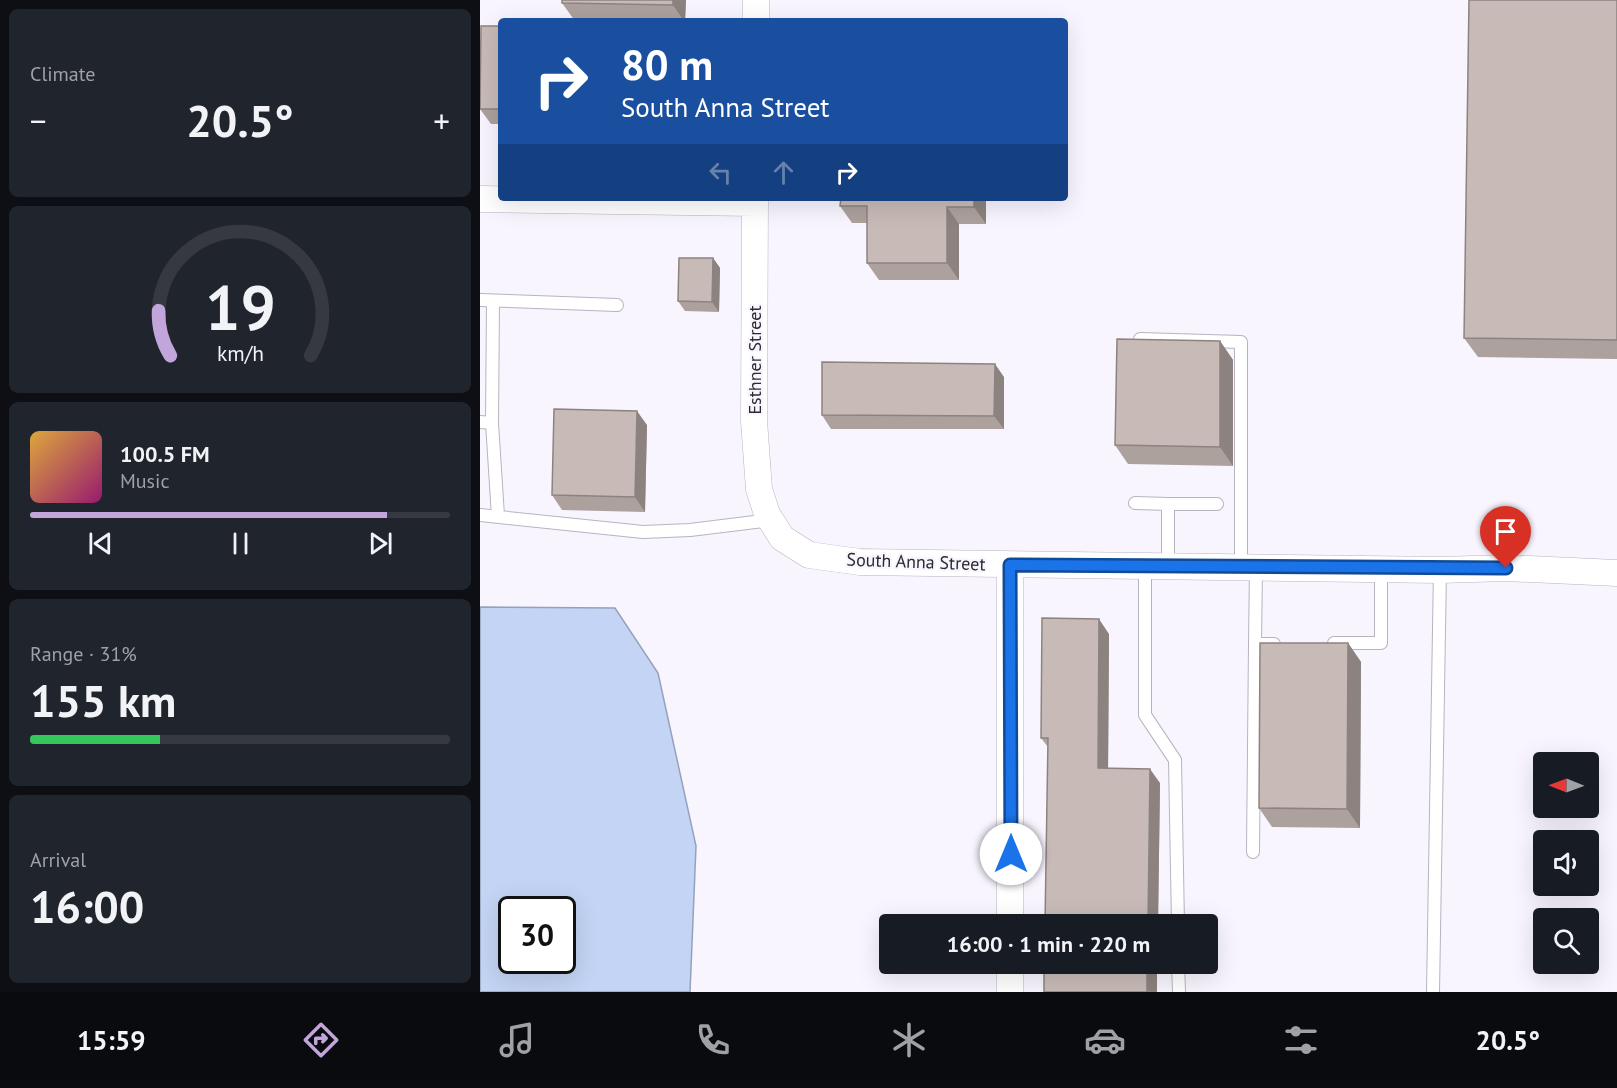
<!DOCTYPE html>
<meta charset="utf-8">
<style>
body{margin:0;font-family:"PT Sans",sans-serif;background:#20242c;color:#f1f3f6;height:100vh;display:flex;flex-direction:column;font-size:22px;white-space:nowrap}
*{box-sizing:border-box;margin:0}
p{font-size:20px;color:#9ea1a6}
.icon{flex:none;width:33px;height:33px;fill:none;stroke:currentColor;stroke-width:2;stroke-linecap:round;stroke-linejoin:round}
.map{position:relative;flex:1;overflow:hidden}
.details{display:flex;flex-direction:column;gap:9px;padding:9px;background:#0d0f14;width:480px}
.details>*{flex:none}
.top-card{position:absolute;left:18px;top:18px;width:570px;height:183px;border-radius:6px;box-shadow:0 6px 24px #0002;background:#1a4fa0;color:#fff;overflow:hidden}
.needle{width:39px;rotate:271deg}
.controls{position:absolute;left:1053px;top:752px;display:grid;gap:12px}
.controls a{display:grid;place-items:center;width:66px;height:66px;border-radius:6px;background:#171b24;box-shadow:0 6px 24px #0002;font-size:30px}
.speed{position:absolute;left:18px;top:896px;display:flex;gap:12px;font-size:30px;font-weight:700;text-align:center}
.speed>*{display:grid;place-content:center;width:78px;height:78px;border-radius:50%;background:#171b24;box-shadow:0 6px 24px #0002;line-height:1}
.speed .limit{border:3px solid #111;border-radius:9px;background:#fff;color:#111}
.pin{position:absolute;display:grid;place-items:center;width:51px;height:51px;color:#fff;margin:-62px -26px;border-radius:50% 50% 50% 0;rotate:-45deg;box-shadow:0 0 6px #0007}
.pin .icon{rotate:45deg}
.me{position:absolute;width:66px;margin:-33px;rotate:0deg;stroke-linejoin:round;filter:drop-shadow(0 0 4px #0008)}
.turn{display:flex;align-items:center;gap:21px;height:126px;padding:0 24px;font-size:27px}
.turn .icon{width:78px;height:78px;stroke-width:2.5}
.turn b{display:block;font-size:42px;line-height:51px}
.lanes{display:flex;align-items:center;height:57px;padding:0 24px;background:#0003;justify-content:center;gap:30px;direction:ltr}
.lanes .off{opacity:.35}
.big{font-size:45px;font-weight:700;line-height:1.1}
.details .card{flex:1;display:flex;flex-direction:column;justify-content:center;gap:9px;min-width:0;padding:0 21px;border-radius:9px;background:#20242c}
.details .dial{align-items:center;gap:0}
.dial svg{height:156px;overflow:visible;fill:none;stroke:#363941;stroke-width:7;stroke-linecap:round;text-anchor:middle}
.dial text{fill:#f1f3f6;stroke:none}
.song{display:flex;align-items:center;gap:18px}
.cover{width:72px;height:72px;border-radius:9px;background:linear-gradient(135deg,hsl(40 70% 55%),hsl(320 70% 35%))}
.played{height:6px;border-radius:3px;background:linear-gradient(90deg,#c2a5db 85%,#363941 85%)}
.keys{display:flex;justify-content:space-around;direction:ltr}
.heat{display:flex;justify-content:space-between;align-items:center;font-size:33px;direction:ltr}
.charge{height:9px;border-radius:4px;background:linear-gradient(90deg,#34c759 31%,#363941 0)}
.trip{position:absolute;left:399px;top:914px;width:339px;height:60px;border-radius:6px;background:#171b24;box-shadow:0 6px 24px #0002;font-weight:700;line-height:60px;text-align:center}
.dock{display:flex;height:96px;justify-content:space-around;align-items:center;background:#090b0e;color:#9ea1a6}
.dock .icon{width:42px;height:42px}
.dock .current{color:#c2a5db}
.dock b{font-size:27px;color:#f1f3f6}
main{display:flex;flex:1;min-height:0}
.map>svg:first-child{display:block}
.water{fill:#c3d4f4;stroke:#96a1b9;stroke-width:1.5;fill-rule:evenodd}
.lines{fill:none;stroke-linecap:round;stroke-linejoin:round}
.lane-casing{stroke:#b8b4bf;stroke-width:14}
.street-casing{stroke:#b8b4bf;stroke-width:27}
.lane{stroke:#fff;stroke-width:12}
.street{stroke:#fff;stroke-width:26}
.wall{fill:#aca19d}
.shaded-wall{fill:#8c8380}
.building{fill:#c8bbb7;stroke:#8c8380;stroke-width:1.5}
.route-casing{stroke:#114b97;stroke-width:15}
.route{stroke:#1a73e8;stroke-width:10}
.labels{text-anchor:middle;stroke-width:4.5;stroke-linejoin:round;paint-order:stroke}
.street-label{font-size:18px;fill:#2c2a2f;stroke:#f8f5ff}
</style>
<main>
<section class="details">
<div class="card"><p>Climate</p>
<div class="heat"><a>−</a><b class="big">20.5°</b><a>+</a></div>
</div>
<div class="card dial"><svg viewBox="0 0 100 80">
<path d="M14 69A42 42 0 1 1 86 69"/>
<path d="M14 69A42 42 0 0 1 8 46" stroke="#c2a5db"/>
<text x="50" y="56" font-size="32" font-weight="700">19</text>
<text x="50" y="72" font-size="11">km/h</text>
</svg></div>
<div class="card">
<div class="song"><i class="cover"></i><div><b>100.5 FM</b><p>Music</p></div></div>
<div class="played"></div>
<div class="keys"><svg class="icon" aria-label="previous" viewBox="0 0 24 24"><path d="M18 5L8 12l10 7zM5 5v14"/></svg><svg class="icon" aria-label="pause" viewBox="0 0 24 24"><path d="M8 5v14M16 5v14"/></svg><svg class="icon" aria-label="next" viewBox="0 0 24 24"><path d="M6 5l10 7-10 7zM19 5v14"/></svg></div>
</div>
<div class="card"><p>Range · 31%</p><b class="big">155 km</b><div class="charge"></div></div>
<div class="card"><p>Arrival</p><b class="big">16:00</b></div>
</section>
<div class="map">
<svg width="1137" height="992" viewBox="0 0 1137 992">
<rect width="100%" height="100%" fill="#f8f5ff"/>
<path class="water" d="M 0,607 L 135,608 L 178,673 L 216,846 L 210,992 L 0,992 ZM 32,909 L 82,909 L 82,960 L 32,960 Z"/>
<g class="lines">
<g class="lane-casing">
<path id="lane" d="M 0,300 L 137,305
M 660,339 L 761,342 L 761,566
M 0,422 L 12,423 L 18,516
M 12,423 L 13,301
M 655,503 L 688,504 L 688,567
M 688,504 L 737,504
M 0,515 L 163,532 L 210,530 L 291,520
M 665,566 L 665,715 L 695,760 L 698,924
M 776,567 L 775,644 L 794,644
M 854,643 L 901,643 L 901,569
M 773,852 L 775,644
M 698,963 L 699,992
M 953,992 L 960,570"/>
</g>
<g class="street-casing">
<path id="street" d="M 276,21 L 276,0
M 275,198 L 274,421 L 279,489 L 287,514 L 302,538 L 329,555 L 380,562 L 960,570 L 1026,568 L 1137,573
M 0,199 L 275,203
M 530,565 L 530,924
M 530,992 L 530,963"/>
</g>
<use href="#lane" class="lane"/>
<use href="#street" class="street"/>
</g>
<path class="wall" d="M 206,0 L 205,21 L 95,21 L 82,3 Z
M 1137,0 L 1137,359 L 998,357 L 984,338 Z
M 21,26 L 21,124 L 11,124 L 0,109 Z
M 506,198 L 506,224 L 479,224 L 479,280 L 399,280 L 387,263 L 387,223 L 372,223 L 360,206 Z
M 233,258 L 240,268 L 239,312 L 205,311 L 198,301 Z
M 740,341 L 753,360 L 753,466 L 648,464 L 635,445 Z
M 524,377 L 524,429 L 351,429 L 342,415 Z
M 167,425 L 165,512 L 82,510 L 72,495 Z
M 629,634 L 628,768 L 680,783 L 678,924 L 565,924 L 568,747 L 561,738 Z
M 868,643 L 881,662 L 880,828 L 792,827 L 779,808 Z"/>
<path class="shaded-wall" d="M 193,0 L 206,0 L 205,21 L 204,21 L 193,5 Z
M 494,198 L 506,198 L 506,224 L 494,207 Z
M 467,207 L 479,224 L 479,280 L 467,263 Z
M 233,258 L 240,268 L 239,312 L 232,302 Z
M 740,341 L 753,360 L 753,466 L 740,447 Z
M 515,364 L 524,377 L 524,429 L 514,416 Z
M 157,411 L 167,425 L 165,512 L 155,497 Z
M 619,619 L 629,634 L 628,782 L 618,768 Z
M 868,643 L 881,662 L 880,828 L 867,809 Z
M 670,769 L 680,783 L 678,924 L 668,924 Z
M 667,963 L 677,963 L 677,992 L 667,992 Z"/>
<path class="building" d="M 82,0 L 193,0 L 193,5 L 82,3 Z
M 989,0 L 1137,0 L 1137,340 L 984,338 Z
M 1,26 L 21,26 L 21,109 L 0,109 Z
M 361,198 L 494,198 L 494,207 L 467,207 L 467,263 L 387,263 L 387,206 L 360,206 Z
M 199,258 L 233,258 L 232,302 L 198,301 Z
M 637,339 L 740,341 L 740,447 L 635,445 Z
M 342,362 L 515,364 L 514,416 L 342,415 Z
M 74,409 L 157,411 L 155,497 L 72,495 Z
M 562,618 L 619,619 L 618,768 L 670,769 L 668,924 L 565,924 L 568,738 L 561,738 Z
M 780,643 L 868,643 L 867,809 L 779,808 Z
M 564,963 L 667,963 L 667,992 L 564,992 Z"/>
<g class="lines">
<g class="route-casing">
<path id="route" d="M 531,854 L 530,565 L 1026,568"/>
</g>
<use href="#route" class="route"/>
</g>
<g class="labels">
<g class="street-label">
<text transform="translate(275 360) rotate(-90)" y="6">Esthner Street</text>
<text transform="translate(436 562) rotate(2)" y="6">South Anna Street</text>
</g>
</g>
</svg>
<div class="controls">
<a><svg class="needle" viewBox="-14 -14 28 28"><path d="M0-13l5 13h-10z" fill="#e53935"/><path d="M0 13l5-13h-10z" fill="#9ea1a6"/></svg></a>
<a><svg class="icon" aria-label="sound" viewBox="0 0 24 24"><path d="M4 9h4l5-4v14l-5-4H4zM17 9q2 3 0 6"/></svg></a>
<a><svg class="icon" aria-label="search" viewBox="0 0 24 24"><circle cx="10" cy="10" r="6"/><path d="M15 15l6 6"/></svg></a>
</div>
<div class="speed"><div class="limit">30</div></div>
<div class="pin" style="left:1026px;top:568px;background:#d93025"><svg class="icon" aria-label="arrive" viewBox="0 0 24 24"><path d="M6 21V4h12l-3 4 3 4H6"/></svg></div>
<svg class="me" style="left:531px;top:854px" viewBox="-20 -20 40 40"><circle r="19" fill="#fff"/><path d="M0-13L10 11 0 6-10 11z" fill="#1a73e8"/></svg>
<div class="trip">16:00 · 1 min · 220 m</div>
<div class="top-card">
<div class="turn"><svg class="icon" aria-label="right" viewBox="0 0 24 24"><path d="M7 20v-9h11M14 6l5 5-5 5"/></svg><div><b>80 m</b>South Anna Street</div></div>
<div class="lanes"><svg class="icon off" aria-label="left" viewBox="0 0 24 24"><path d="M17 20v-9H6M10 6l-5 5 5 5"/></svg><svg class="icon off" aria-label="ahead" viewBox="0 0 24 24"><path d="M12 20V5M6 11l6-6 6 6"/></svg><svg class="icon" aria-label="right" viewBox="0 0 24 24"><path d="M7 20v-9h11M14 6l5 5-5 5"/></svg></div>
</div>
</div>
</main>
<nav class="dock">
<b>15:59</b>
<svg class="icon current" aria-label="directions" viewBox="0 0 24 24"><path d="M12 3l9 9-9 9-9-9zM9 14v-3h6M13 9l2 2-2 2"/></svg>
<svg class="icon" aria-label="music" viewBox="0 0 24 24"><path d="M9 18V5l10-2v13"/><circle cx="6" cy="18" r="3"/><circle cx="16" cy="16" r="3"/></svg>
<svg class="icon" aria-label="phone" viewBox="0 0 24 24"><path d="M5 4h4l2 5-3 2q2 4 5 5l2-3 5 2v4C11 20 4 13 5 4z"/></svg>
<svg class="icon" aria-label="climate" viewBox="0 0 24 24"><path d="M12 3v18M4 7l16 10M4 17L20 7"/></svg>
<svg class="icon" aria-label="car" viewBox="0 0 24 24"><path d="M5 17H2v-5l4-1 3-4h7l3 4 3 1v5h-3M9 17h6M6 11h13"/><circle cx="7" cy="17" r="2"/><circle cx="17" cy="17" r="2"/></svg>
<svg class="icon" aria-label="filters" viewBox="0 0 24 24"><path d="M4 7h16M4 17h16"/><circle cx="9" cy="7" r="2"/><circle cx="15" cy="17" r="2"/></svg>
<b>20.5°</b>
</nav>
